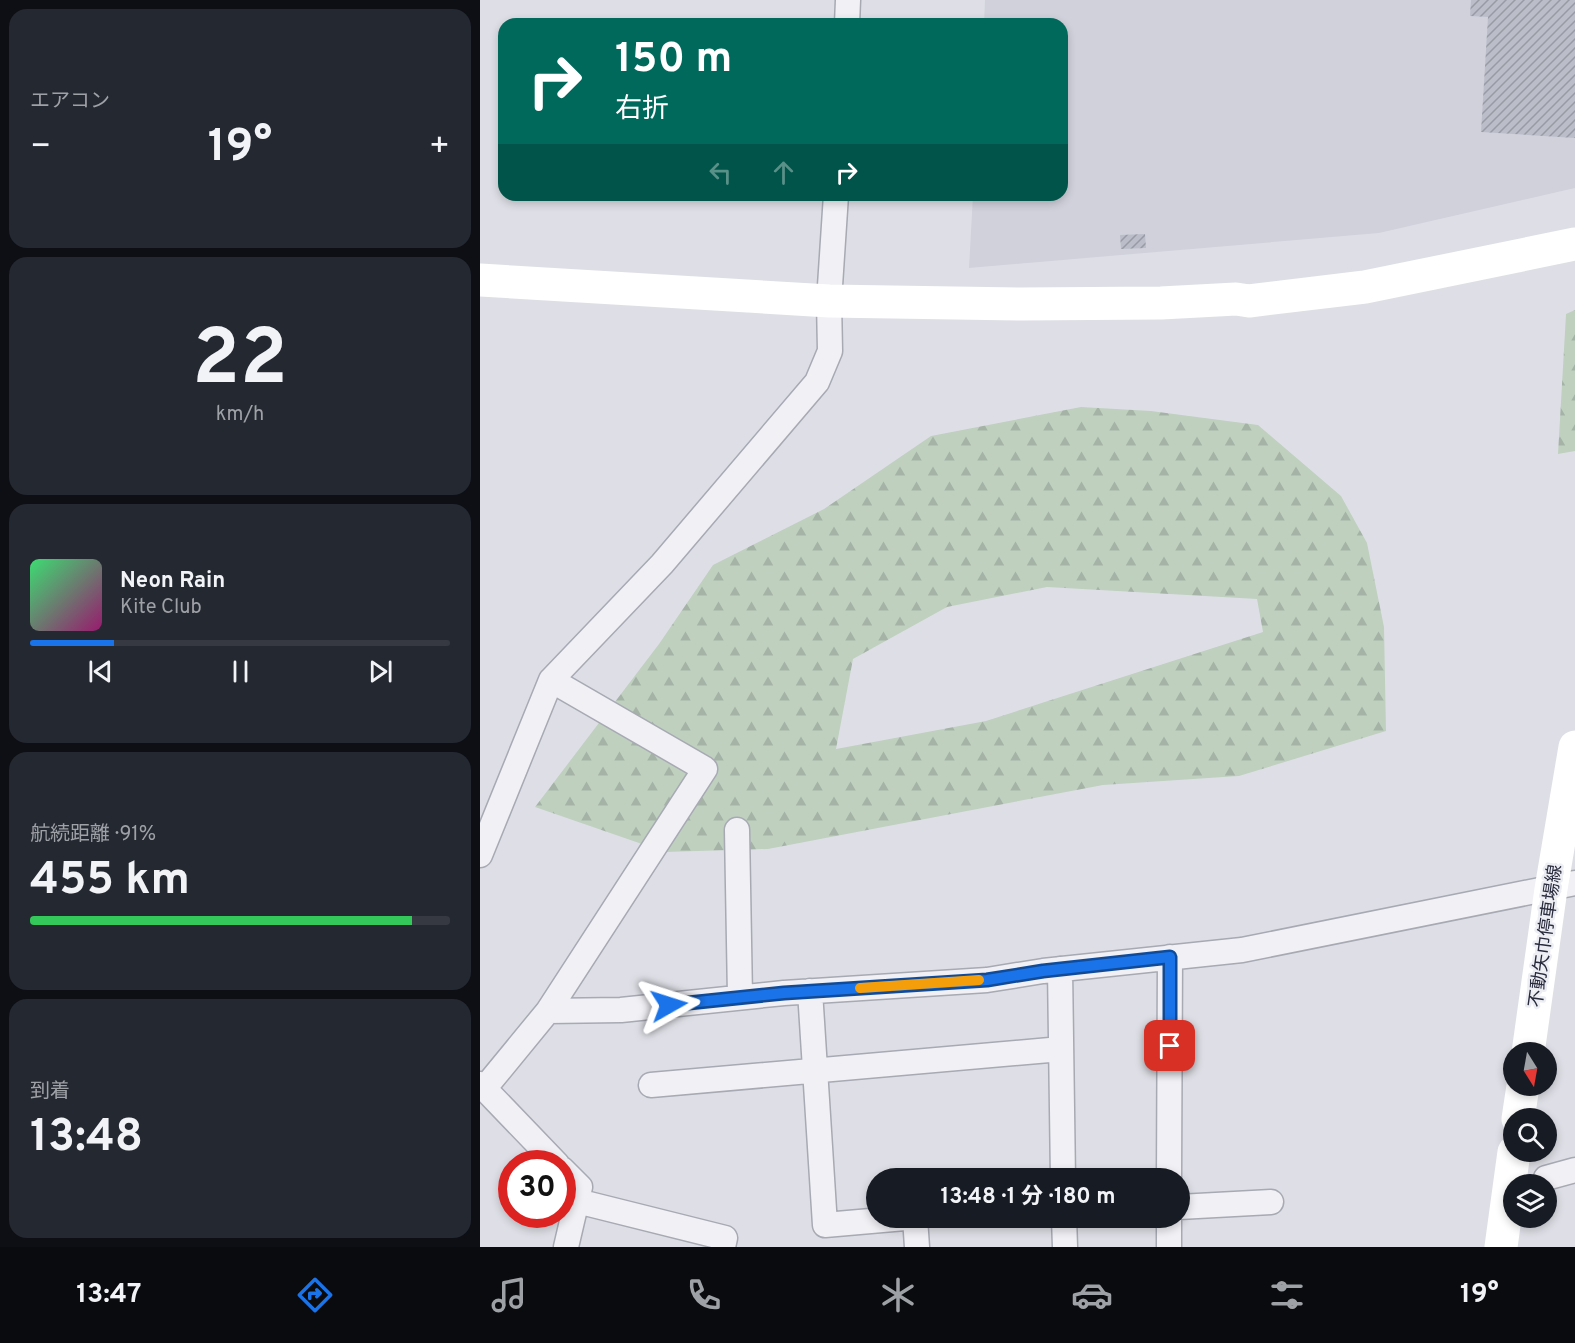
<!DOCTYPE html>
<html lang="ja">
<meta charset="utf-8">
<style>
body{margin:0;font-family:Overpass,"Noto Sans JP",sans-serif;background:#242831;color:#f1f3f6;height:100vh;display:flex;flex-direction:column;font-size:22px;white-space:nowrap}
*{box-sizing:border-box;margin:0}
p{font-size:20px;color:#9ea1a6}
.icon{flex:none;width:33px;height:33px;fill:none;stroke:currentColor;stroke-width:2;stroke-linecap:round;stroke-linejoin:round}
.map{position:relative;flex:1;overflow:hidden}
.panel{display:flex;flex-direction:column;gap:9px;padding:9px;background:#0d0f14;width:480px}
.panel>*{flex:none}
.guide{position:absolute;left:18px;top:18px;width:570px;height:183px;border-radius:18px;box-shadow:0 3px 9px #0003;background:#00695c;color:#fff;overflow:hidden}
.needle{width:39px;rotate:169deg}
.controls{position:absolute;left:1023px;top:1042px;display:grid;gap:12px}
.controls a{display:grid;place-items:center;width:54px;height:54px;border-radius:50%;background:#171b24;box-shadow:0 3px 9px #0003;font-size:30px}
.speed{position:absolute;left:18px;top:1150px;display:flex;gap:12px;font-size:30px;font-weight:700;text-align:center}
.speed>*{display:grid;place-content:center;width:78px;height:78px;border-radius:50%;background:#171b24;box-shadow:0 3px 9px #0003;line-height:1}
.speed .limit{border:9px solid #d22;background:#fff;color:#111}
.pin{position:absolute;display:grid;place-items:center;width:51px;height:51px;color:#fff;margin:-26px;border-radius:12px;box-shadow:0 3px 9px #0006}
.me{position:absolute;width:66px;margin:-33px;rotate:84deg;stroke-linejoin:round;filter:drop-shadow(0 0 4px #0008)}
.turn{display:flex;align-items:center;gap:21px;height:126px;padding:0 18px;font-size:27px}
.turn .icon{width:78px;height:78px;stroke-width:2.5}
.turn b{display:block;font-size:42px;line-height:51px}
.lanes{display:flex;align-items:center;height:57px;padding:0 18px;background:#0003;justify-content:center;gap:30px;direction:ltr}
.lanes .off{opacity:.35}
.big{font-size:45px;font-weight:700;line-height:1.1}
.panel .tile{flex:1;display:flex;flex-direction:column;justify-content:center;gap:9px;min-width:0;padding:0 21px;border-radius:18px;background:#242831}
.panel .dial{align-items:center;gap:0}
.dial b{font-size:78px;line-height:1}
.song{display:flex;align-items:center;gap:18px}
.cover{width:72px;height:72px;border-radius:9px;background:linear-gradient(135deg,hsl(140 70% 55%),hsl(320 70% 35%))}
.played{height:6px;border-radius:3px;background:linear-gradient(90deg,#1a73e8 20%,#363941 20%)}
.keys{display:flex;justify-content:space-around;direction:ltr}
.heat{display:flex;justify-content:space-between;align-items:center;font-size:33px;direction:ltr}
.charge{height:9px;border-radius:4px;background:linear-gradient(90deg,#34c759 91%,#363941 0)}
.trip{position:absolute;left:386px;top:1168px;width:324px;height:60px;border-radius:30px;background:#171b24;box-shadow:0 3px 9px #0003;font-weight:700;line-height:60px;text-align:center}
.dock{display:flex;height:96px;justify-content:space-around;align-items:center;background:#090b0e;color:#9ea1a6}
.dock .icon{width:42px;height:42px}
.dock .selected{color:#1a73e8}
.dock b{font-size:27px;color:#f1f3f6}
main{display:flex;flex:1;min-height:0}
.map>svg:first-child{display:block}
.built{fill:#d0d1db}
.forest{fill:url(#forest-firs);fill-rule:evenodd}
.building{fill:url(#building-hatch)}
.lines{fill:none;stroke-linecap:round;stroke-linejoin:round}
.street-casing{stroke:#a7a9b3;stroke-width:27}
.street{stroke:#f0f0f5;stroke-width:24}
.secondary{stroke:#fff;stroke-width:33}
.route-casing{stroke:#114b97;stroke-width:15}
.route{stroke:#1a73e8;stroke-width:10}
.slow{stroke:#f59e0b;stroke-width:10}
.labels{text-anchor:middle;stroke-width:5;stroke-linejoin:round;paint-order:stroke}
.street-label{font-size:18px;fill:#282a3c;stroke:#edeef4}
</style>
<main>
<section class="panel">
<div class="tile"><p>エアコン</p>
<div class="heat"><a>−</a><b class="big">19°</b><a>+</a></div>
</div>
<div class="tile dial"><b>22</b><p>km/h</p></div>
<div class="tile">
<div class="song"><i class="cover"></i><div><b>Neon Rain</b><p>Kite Club</p></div></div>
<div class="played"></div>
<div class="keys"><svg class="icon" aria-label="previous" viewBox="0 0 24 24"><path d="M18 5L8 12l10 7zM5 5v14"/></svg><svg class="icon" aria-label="pause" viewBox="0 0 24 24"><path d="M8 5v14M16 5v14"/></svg><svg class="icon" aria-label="next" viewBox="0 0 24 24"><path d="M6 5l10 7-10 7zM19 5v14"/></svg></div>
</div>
<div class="tile"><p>航続距離 · 91%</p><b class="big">455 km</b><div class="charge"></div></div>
<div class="tile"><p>到着</p><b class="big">13:48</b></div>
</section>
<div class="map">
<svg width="1095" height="1247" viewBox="0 0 1095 1247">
<defs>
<pattern id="forest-firs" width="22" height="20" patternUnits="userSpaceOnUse" patternTransform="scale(1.5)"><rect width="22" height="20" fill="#bfd0bf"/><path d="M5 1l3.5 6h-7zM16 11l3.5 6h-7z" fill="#a4b3a5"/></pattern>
<pattern id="building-hatch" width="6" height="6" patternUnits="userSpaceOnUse" patternTransform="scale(1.5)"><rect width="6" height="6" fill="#bbbdc9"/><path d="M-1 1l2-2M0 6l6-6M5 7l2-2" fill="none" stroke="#989aa4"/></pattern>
</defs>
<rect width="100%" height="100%" fill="#dedfe6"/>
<path class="built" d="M 505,0 L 1095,0 L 1095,188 L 899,233 L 489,268 L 493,195 L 582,195 L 582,24 L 504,24 Z"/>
<path class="forest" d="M 1095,310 L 1095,451 L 1078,454 L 1086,314 Z
M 601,407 L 671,411 L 778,425 L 861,496 L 887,543 L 904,627 L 906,731 L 759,776 L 623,785 L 288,849 L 185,852 L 55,807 L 179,644 L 233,565 L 344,509 L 451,436 ZM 567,587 L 777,599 L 783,632 L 506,721 L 356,749 L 373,659 L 467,607 Z"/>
<path class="building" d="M 991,0 L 1095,0 L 1095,138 L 1001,132 L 1008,17 L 990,16 Z
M 665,234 L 666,248 L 641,249 L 640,235 Z"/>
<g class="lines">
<g class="street-casing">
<path id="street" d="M 367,24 L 368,0
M 257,830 L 260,997
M 0,855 L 71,680 L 182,564 L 337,382 L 350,351 L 349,301 L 356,195
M 580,969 L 583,1179
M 330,991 L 345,1225 L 425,1218
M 68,1011 L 225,769 L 71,680
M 0,1084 L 77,1164
M 171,1085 L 581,1049
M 4,1089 L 68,1011 L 141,1010 L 304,993 L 507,980 L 563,971 L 762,950 L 1095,883
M 82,1169 L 100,1187 L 86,1247
M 1066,1178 L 1095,1170
M 689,1179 L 690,957
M 97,1201 L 245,1238 L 243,1247
M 699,1207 L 791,1202
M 435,1218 L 437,1247
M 584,1218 L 585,1247
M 689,1247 L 689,1218"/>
</g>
<use href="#street" class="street"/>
<path class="secondary" d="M 0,280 L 349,301 L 541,304 L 681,303 L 756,299 L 769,301 L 885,287 L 1095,244
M 1048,1053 L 1071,889 L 1095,747
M 1038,1119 L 1043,1086
M 1021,1247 L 1034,1152"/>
</g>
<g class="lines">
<g class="route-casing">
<path id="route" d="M 189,1005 L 304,993 L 507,980 L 563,971 L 690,957 L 690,1046"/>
</g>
<use href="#route" class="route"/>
<path class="slow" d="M 380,988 L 499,980"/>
</g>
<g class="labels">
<g class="street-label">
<text transform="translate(1065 936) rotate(-82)" y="6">不動矢巾停車場線</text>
</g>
</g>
</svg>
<div class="controls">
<a><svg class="needle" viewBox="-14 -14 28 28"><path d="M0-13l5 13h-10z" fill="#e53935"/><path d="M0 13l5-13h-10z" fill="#9ea1a6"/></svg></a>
<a><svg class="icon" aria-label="search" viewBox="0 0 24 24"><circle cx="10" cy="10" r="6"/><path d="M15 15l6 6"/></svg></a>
<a><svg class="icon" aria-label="layers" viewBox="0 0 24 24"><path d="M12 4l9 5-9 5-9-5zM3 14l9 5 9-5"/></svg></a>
</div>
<div class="speed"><div class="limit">30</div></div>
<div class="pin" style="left:690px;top:1046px;background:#d93025"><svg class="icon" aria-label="arrive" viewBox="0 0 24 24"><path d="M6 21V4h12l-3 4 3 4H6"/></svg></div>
<svg class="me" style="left:189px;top:1005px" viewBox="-20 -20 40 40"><path d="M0-17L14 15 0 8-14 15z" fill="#1a73e8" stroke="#fff" stroke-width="4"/></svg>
<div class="trip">13:48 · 1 分 · 180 m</div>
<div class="guide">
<div class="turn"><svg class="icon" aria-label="right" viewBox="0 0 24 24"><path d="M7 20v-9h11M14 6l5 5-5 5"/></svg><div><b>150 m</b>右折</div></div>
<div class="lanes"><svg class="icon off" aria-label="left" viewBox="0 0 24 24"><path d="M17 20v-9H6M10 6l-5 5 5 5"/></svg><svg class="icon off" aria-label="ahead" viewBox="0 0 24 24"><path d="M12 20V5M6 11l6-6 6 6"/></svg><svg class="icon" aria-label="right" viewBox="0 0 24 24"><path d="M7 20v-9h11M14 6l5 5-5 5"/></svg></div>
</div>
</div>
</main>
<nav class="dock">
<b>13:47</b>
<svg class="icon selected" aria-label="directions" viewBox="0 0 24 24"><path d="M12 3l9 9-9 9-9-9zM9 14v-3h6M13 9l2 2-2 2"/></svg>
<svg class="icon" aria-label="music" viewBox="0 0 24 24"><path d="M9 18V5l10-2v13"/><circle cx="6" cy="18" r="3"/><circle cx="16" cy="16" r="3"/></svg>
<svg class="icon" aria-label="phone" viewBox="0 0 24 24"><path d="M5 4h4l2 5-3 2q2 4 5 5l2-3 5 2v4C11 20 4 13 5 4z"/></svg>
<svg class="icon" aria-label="climate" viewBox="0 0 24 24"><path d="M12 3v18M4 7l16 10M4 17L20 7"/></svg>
<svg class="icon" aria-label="car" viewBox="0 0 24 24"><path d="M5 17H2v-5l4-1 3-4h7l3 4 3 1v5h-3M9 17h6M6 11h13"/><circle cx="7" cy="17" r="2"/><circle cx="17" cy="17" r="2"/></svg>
<svg class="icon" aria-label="filters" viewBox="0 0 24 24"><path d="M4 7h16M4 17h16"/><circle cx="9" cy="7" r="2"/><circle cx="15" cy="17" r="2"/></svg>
<b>19°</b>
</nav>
